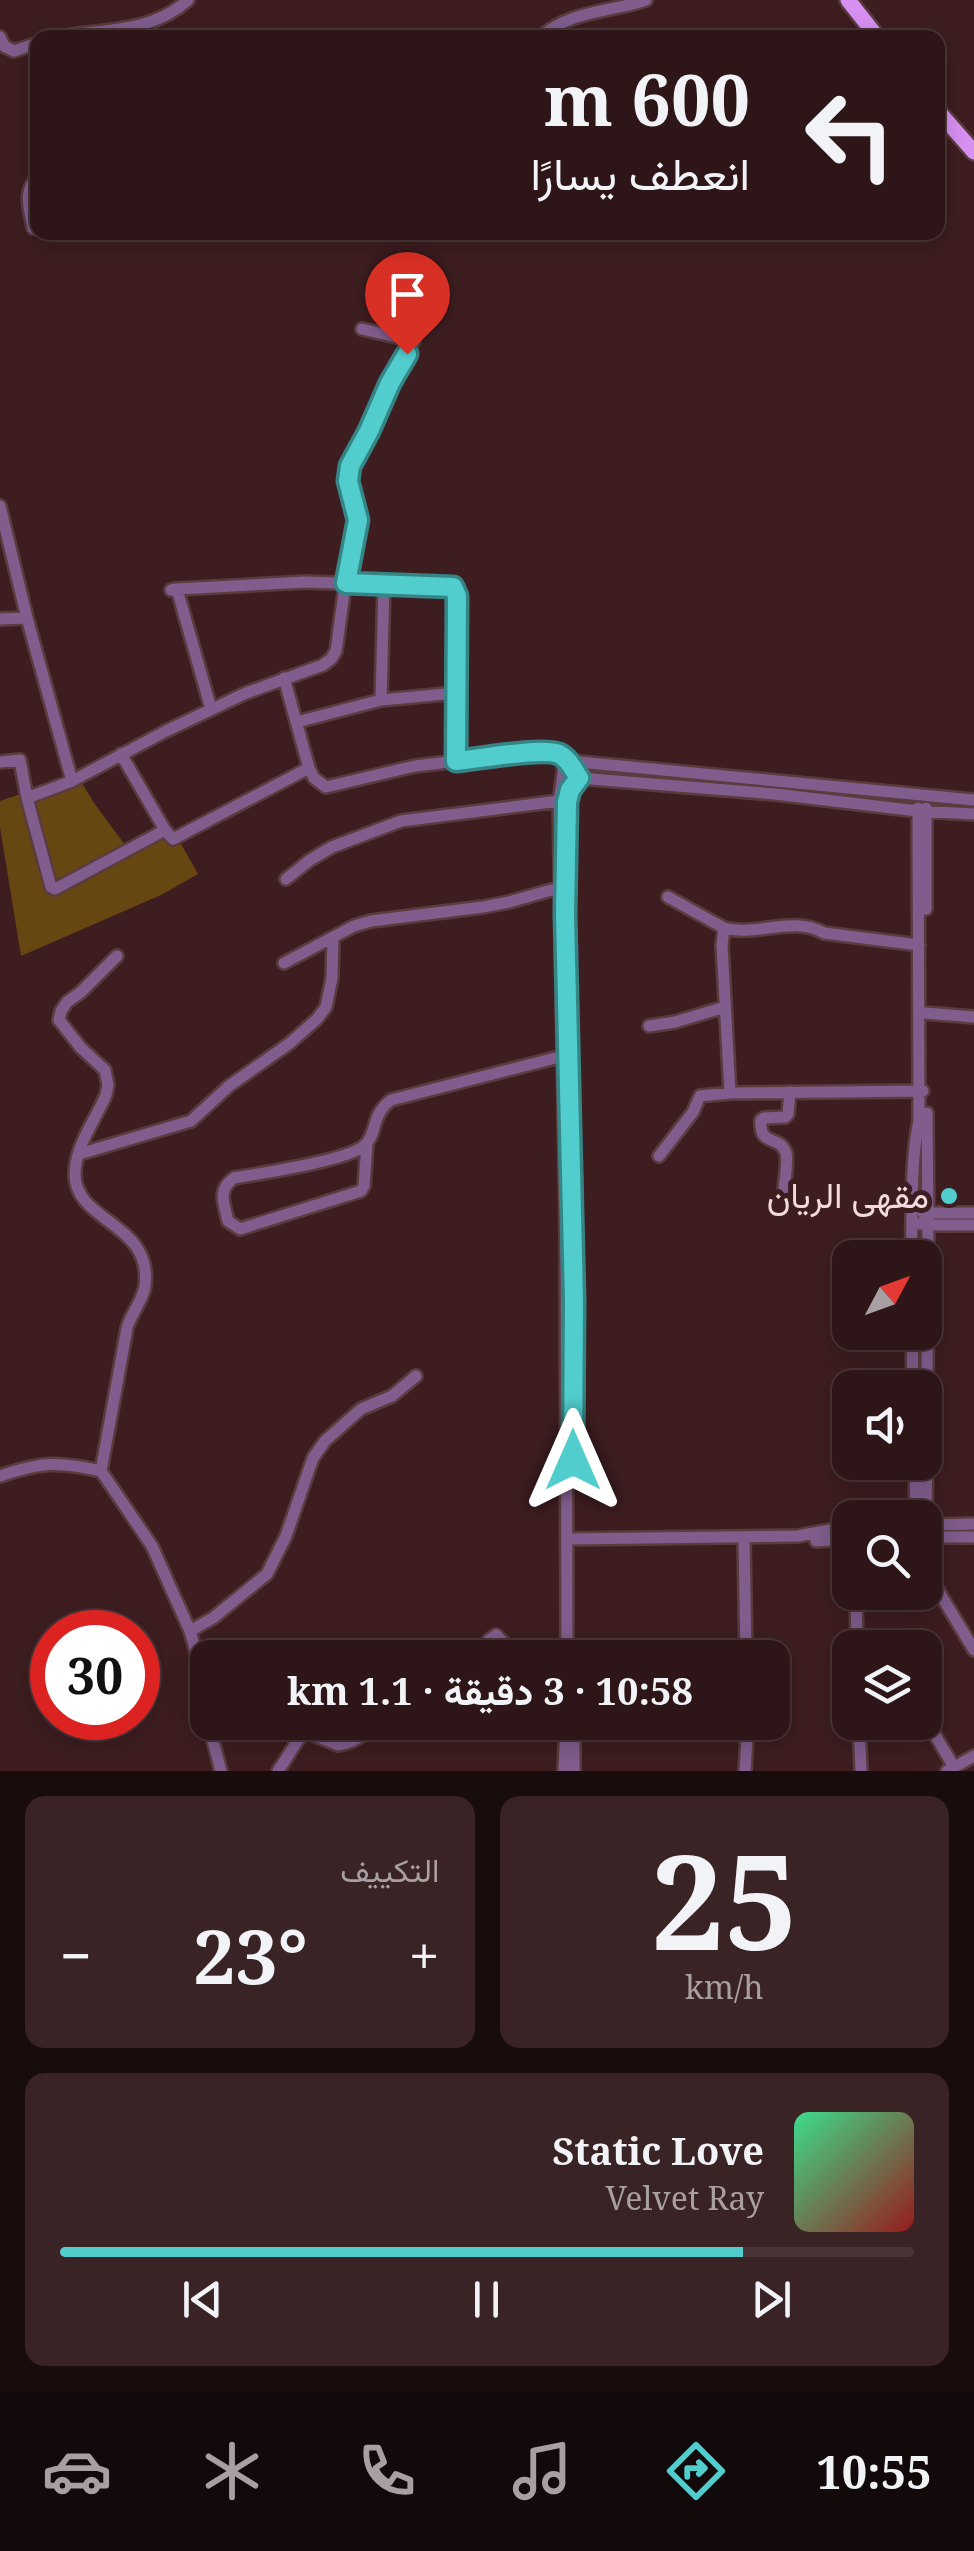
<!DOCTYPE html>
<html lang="ar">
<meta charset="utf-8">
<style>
body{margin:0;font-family:"Noto Serif",Vazirmatn,serif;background:#3a2325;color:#f1f3f6;direction:rtl;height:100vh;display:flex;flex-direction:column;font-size:38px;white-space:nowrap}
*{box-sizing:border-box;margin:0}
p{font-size:32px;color:#a79fa2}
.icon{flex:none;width:55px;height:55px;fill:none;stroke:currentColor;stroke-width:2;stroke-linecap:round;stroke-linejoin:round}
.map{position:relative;height:1771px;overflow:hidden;direction:ltr}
.sheet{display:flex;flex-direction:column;gap:25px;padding:25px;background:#190c0d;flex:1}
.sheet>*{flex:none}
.top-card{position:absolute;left:30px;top:30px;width:915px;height:210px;border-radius:20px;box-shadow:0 5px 25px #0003,0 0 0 2px #493537;direction:rtl;background:#2e1618;color:#f1f3f6;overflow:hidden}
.needle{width:65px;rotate:49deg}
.controls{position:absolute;left:832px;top:1240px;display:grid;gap:20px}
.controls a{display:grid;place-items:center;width:110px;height:110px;border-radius:20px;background:#2e1618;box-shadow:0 5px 25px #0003,0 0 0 2px #493537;font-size:50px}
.speed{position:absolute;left:30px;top:1610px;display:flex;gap:20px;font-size:50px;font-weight:700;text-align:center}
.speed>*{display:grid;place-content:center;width:130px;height:130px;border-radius:50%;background:#2e1618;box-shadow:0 5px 25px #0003,0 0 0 2px #493537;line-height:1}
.speed .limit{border:15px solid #d22;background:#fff;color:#111}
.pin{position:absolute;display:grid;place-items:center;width:85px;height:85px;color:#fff;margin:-102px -42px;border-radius:50% 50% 50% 0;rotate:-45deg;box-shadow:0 0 10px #0007}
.pin .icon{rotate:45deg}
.me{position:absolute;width:110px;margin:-55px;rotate:0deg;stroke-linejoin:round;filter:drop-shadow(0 0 8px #0008)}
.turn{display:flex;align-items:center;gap:35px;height:210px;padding:0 30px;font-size:45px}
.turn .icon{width:130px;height:130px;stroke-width:2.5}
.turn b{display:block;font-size:70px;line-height:85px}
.big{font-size:75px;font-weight:700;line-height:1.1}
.sheet .widget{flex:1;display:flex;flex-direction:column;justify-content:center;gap:15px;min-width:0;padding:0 35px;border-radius:20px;background:#3a2325}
.sheet .dial{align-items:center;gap:0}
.dial b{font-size:130px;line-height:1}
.song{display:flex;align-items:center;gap:30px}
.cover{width:120px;height:120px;border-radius:15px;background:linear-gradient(135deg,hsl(150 70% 55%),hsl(0 70% 35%))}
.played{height:10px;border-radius:5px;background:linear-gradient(90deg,#52cdce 80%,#493537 80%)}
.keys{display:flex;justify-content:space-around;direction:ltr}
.heat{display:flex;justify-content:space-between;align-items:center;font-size:55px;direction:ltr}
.sheet .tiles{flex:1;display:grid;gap:25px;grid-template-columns:1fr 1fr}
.widget:last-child{grid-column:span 2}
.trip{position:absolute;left:190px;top:1640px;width:600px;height:100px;border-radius:20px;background:#2e1618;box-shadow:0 5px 25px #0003,0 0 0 2px #493537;font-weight:700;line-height:100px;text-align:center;direction:rtl}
.tabs{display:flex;height:160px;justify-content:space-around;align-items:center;background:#12090a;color:#a79fa2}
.tabs .icon{width:70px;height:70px}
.tabs .selected{color:#52cdce}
.tabs b{font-size:45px;color:#f1f3f6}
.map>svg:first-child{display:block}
.green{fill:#664712}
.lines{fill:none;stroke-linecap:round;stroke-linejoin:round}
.minor-casing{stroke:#5a3b3e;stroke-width:16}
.major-casing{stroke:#5a3b3e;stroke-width:20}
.minor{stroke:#805d8d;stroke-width:11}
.major{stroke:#d890f2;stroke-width:15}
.route-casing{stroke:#358586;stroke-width:25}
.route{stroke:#52cdce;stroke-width:18}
.poi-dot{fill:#52cdce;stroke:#3d1d20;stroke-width:4}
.labels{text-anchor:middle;stroke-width:10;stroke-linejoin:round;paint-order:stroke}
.poi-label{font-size:35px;fill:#f2dbdc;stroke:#3d1d20;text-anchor:end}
</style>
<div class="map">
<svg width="974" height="1771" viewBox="0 0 974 1771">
<rect width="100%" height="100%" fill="#3d1d20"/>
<path class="green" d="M 59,781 L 64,788 L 71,788 L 82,783 L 94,803 L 125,845 L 161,828 L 172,846 L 181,844 L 198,874 L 161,895 L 21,956 L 0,827 L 0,801 Z"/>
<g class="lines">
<g class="minor-casing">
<path id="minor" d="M 0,37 L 4,46 L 14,51 L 38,43
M 56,38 C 101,28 151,34 188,0
M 540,38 C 567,11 612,12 646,0
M 33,228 C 30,210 22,191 38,177
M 0,506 L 27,618 L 72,781
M 177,589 L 305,582 L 453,587 L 457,596 L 456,761
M 171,590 L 177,589 L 211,709
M 0,619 L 27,618
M 284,678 L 309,768 L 314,778 L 326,787 L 415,766 L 534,752 L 555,753 L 572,766
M 381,700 L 384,584
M 297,722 L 381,700 L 456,693
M 121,754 L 165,830 L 173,839 L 309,768
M 0,762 L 20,760 L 27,798 L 51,887 L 55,889 L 165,830
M 27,798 L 72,781 L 166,731 L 246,693 L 323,665 L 331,659 L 336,651 L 344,593 L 358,526 L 357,513 L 348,481 L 350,466 L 369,431 L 390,383 L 414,341 L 362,329
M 926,808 L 926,909
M 566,823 C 567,806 566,791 579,778 L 775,794 L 918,811 L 974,814
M 286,879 L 310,860 L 332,847 L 401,821 L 559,801
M 668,897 L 724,928
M 284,963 L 354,926 L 371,921 L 483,907 L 509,902 L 562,887
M 925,1013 L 974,1017
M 649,1026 L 675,1022 L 725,1007
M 730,1093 L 722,945 L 724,928 C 756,937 793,915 824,933 L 919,945
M 367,1143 L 364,1186 L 361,1191 L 240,1229 L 228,1221 C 224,1203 217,1190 234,1178 C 262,1173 345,1161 364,1146 C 378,1134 370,1116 391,1100 L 567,1055
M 79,1154 L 191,1121 L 229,1086 L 290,1043 L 317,1019 L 326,1007 L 332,978 L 333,938
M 659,1156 L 693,1112 L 700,1096 L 730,1093 L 923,1091
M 784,1189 C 785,1179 788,1162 786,1153 C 780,1134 759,1148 761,1120 L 764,1118 L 785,1117 L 788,1114 L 790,1092
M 923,1213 L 974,1213
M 914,1223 L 928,1225 L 927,1113
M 911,1258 C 913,1212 910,1165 919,1120 L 918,808
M 573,1277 L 574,1328
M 912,1332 L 913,1388
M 915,1462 L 916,1518
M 101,1471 L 127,1328 C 131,1313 143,1301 145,1286 C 153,1222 75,1223 75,1174 C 75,1146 96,1119 106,1095 L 108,1085 L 105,1070 L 81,1048 L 59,1020 L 61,1011 L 67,1002 L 81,992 L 117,956
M 0,1476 C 40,1462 59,1461 101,1471 L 152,1546 L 190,1631 L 203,1677 L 208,1721
M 925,1525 L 974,1524
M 925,1537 L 974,1537
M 926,1537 L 928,1225 L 974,1225
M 744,1538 L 746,1658
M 567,1539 L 798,1536 L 850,1526
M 816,1541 L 850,1539
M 925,1569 L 974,1650
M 856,1592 L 857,1648
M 190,1631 L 213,1618 L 267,1574 L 286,1536 L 313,1458 L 325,1441 L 361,1409 L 392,1396 L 416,1376
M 473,1658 L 489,1640 L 496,1635 L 519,1658
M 567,1658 L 566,1231 L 559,801 L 564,767 L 570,762 L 579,762 L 974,800
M 925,1718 L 954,1767
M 208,1722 L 221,1771
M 859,1722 L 861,1771
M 278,1771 L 304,1731 L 338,1745 C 355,1743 369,1730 386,1722
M 564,1771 L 566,1722
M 574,1771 L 574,1722
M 745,1771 L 748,1722
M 947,1771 L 974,1756"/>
</g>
<g class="major-casing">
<path id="major" d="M 848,0 L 878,38
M 938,111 L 974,152"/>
</g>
<use href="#minor" class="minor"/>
<use href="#major" class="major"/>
</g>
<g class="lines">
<g class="route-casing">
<path id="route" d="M 407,354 L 390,383 L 369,431 L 350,466 L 348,481 L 358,520 L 346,583 L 453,587 L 457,596 L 456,761 C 478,759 541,747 559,754 C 569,759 573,769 579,778 L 570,790 L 567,802 L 565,915 L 574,1300 L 573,1460"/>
</g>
<use href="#route" class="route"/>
</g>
<circle class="poi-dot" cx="949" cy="1196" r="10"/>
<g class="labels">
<g class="poi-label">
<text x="929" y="1208">مقهى الريان</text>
</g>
</g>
</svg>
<div class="controls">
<a><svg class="needle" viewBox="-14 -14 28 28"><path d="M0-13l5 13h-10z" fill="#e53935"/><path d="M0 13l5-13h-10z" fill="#a79fa2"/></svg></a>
<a><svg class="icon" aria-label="sound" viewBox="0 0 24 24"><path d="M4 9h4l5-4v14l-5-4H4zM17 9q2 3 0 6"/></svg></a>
<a><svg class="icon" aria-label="search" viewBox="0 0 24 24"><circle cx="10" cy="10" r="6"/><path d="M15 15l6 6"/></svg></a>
<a><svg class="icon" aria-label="layers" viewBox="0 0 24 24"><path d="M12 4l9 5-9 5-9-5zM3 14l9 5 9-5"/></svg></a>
</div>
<div class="speed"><div class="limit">30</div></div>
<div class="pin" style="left:407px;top:354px;background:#d93025"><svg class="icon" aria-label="arrive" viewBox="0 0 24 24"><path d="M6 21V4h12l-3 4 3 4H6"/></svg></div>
<svg class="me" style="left:573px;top:1460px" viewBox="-20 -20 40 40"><path d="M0-17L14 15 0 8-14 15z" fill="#52cdce" stroke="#fff" stroke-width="4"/></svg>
<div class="trip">10:58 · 3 دقيقة · 1.1 km</div>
<div class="top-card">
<div class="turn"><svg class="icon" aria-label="left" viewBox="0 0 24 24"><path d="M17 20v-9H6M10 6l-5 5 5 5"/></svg><div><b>600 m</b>انعطف يسارًا</div></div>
</div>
</div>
<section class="sheet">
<div class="tiles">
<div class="widget dial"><b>25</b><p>km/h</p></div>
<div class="widget"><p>التكييف</p>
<div class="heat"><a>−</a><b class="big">23°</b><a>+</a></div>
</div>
<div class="widget">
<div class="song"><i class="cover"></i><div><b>Static Love</b><p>Velvet Ray</p></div></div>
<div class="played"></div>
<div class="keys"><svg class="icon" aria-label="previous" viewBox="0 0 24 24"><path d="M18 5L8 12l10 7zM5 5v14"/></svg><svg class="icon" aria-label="pause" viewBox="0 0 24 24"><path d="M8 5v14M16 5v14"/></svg><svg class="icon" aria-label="next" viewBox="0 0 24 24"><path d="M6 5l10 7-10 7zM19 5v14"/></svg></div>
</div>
</div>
</section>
<nav class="tabs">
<b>10:55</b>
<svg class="icon selected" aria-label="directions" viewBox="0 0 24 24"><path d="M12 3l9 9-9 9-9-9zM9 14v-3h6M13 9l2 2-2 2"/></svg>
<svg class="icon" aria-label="music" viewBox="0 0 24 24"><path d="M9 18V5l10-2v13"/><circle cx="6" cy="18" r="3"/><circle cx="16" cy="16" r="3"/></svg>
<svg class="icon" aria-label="phone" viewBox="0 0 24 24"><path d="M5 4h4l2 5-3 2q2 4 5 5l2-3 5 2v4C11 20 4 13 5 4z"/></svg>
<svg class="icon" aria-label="climate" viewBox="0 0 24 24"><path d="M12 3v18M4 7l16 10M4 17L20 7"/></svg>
<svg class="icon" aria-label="car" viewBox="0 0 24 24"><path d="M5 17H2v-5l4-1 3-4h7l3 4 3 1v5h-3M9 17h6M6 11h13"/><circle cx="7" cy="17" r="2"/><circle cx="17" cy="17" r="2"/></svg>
</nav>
